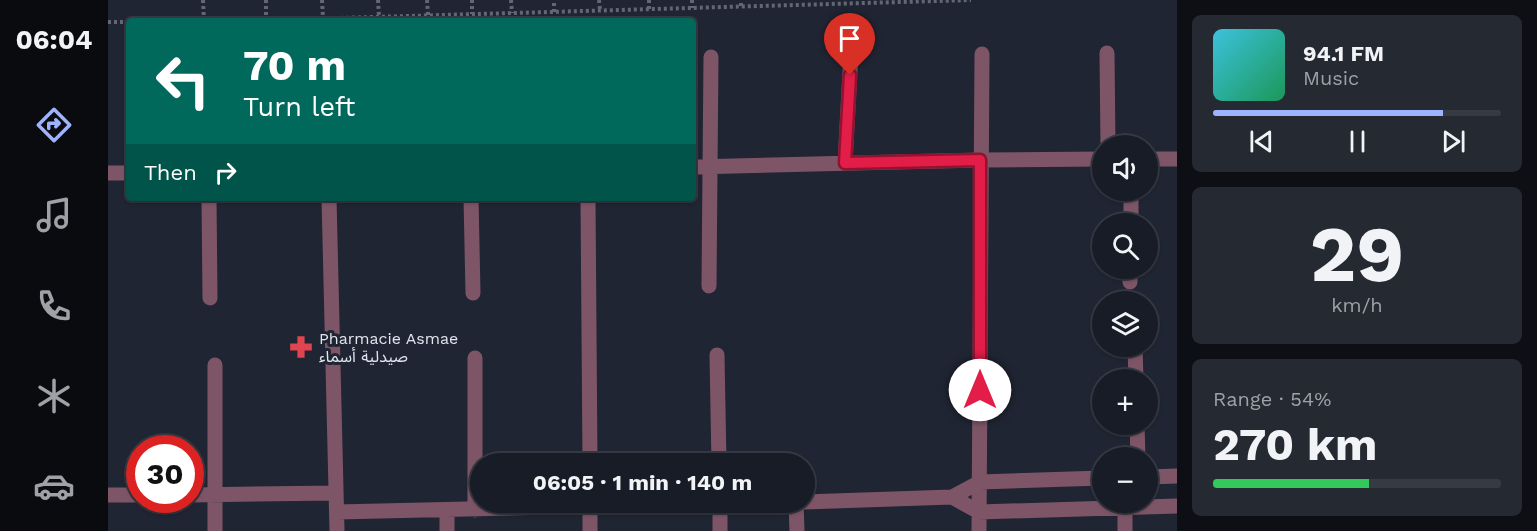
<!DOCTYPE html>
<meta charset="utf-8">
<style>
body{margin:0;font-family:"Work Sans","Noto Sans Arabic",sans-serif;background:#252932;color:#f1f3f6;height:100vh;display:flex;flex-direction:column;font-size:22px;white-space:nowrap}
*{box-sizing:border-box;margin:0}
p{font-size:20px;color:#9fa1a7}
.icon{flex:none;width:33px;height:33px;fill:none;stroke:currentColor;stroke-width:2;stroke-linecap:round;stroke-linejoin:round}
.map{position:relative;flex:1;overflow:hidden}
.drawer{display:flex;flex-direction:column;gap:15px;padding:15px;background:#0d0f15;width:360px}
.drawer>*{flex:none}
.hud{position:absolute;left:18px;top:18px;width:570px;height:183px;border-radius:6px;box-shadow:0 2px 4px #0004,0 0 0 2px #363a43;background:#00695c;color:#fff;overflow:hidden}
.tools{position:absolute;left:984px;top:135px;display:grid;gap:12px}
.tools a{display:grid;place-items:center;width:66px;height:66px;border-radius:50%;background:#181c26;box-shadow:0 2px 4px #0004,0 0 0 2px #363a43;font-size:30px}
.speed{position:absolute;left:18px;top:435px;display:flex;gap:12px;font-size:30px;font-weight:700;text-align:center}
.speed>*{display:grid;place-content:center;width:78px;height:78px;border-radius:50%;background:#181c26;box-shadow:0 2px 4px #0004,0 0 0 2px #363a43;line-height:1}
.speed .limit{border:9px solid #d22;background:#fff;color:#111}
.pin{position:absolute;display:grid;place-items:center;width:51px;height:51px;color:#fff;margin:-62px -26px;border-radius:50% 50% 50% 0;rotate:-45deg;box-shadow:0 0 6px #0007}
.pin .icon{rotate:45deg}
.me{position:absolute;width:66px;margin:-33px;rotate:0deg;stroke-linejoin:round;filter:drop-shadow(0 0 4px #0008)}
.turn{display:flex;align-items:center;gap:21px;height:126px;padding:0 18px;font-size:27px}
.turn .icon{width:78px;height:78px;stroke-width:2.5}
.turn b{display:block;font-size:42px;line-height:51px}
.then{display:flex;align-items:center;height:57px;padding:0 18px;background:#0003;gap:12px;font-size:22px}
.big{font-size:45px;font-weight:700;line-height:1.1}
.drawer .tile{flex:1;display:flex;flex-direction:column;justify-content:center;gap:9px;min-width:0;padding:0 21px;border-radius:9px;background:#252932}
.drawer .dial{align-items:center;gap:0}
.dial b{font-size:78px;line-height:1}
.song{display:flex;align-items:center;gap:18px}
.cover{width:72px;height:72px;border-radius:9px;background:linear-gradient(135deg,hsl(190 70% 55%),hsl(150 70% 35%))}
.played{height:6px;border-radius:3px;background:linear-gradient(90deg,#9eb3fd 80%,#363a43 80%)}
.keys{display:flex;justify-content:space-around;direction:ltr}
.charge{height:9px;border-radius:4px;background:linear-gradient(90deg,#34c759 54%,#363a43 0)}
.trip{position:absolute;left:362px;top:453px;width:345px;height:60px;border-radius:30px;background:#181c26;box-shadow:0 2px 4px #0004,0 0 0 2px #363a43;font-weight:700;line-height:60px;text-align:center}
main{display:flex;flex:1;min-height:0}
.tab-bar{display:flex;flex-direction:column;width:108px;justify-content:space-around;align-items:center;background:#0a0b0f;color:#9fa1a7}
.tab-bar .icon{width:42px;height:42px}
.tab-bar .selected{color:#9eb3fd}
.tab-bar b{font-size:27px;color:#f1f3f6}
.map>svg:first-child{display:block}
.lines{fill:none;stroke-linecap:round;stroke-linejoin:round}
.path{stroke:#636773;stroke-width:4;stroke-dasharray:3 3;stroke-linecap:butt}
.minor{stroke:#7e5567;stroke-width:15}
.route-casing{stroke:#92132f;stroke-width:15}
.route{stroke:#e11d48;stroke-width:10}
.labels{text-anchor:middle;stroke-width:6;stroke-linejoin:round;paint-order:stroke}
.poi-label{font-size:16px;fill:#e0e4ed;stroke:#202533;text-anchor:start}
</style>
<main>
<nav class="tab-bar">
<b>06:04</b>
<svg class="icon selected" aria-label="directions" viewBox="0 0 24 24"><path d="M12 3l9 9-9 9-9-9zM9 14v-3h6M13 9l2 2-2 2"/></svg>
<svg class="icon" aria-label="music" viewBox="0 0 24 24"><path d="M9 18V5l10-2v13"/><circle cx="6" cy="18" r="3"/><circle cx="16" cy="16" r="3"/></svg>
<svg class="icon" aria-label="phone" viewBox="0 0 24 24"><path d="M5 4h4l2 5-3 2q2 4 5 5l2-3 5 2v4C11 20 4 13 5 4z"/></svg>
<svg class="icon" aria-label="climate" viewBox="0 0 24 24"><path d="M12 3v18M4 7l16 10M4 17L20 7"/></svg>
<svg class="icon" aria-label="car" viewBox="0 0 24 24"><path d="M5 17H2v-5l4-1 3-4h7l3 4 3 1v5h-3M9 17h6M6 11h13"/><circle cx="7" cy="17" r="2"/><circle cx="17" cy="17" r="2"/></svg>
</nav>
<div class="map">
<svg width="1069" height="531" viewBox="0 0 1069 531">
<rect width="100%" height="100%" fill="#202533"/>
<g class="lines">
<path class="path" d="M 95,0 L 96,21
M 158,0 L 158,20
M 214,0 L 215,18
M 270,0 L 271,17
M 319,0 L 320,15
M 364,0 L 364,14
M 403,0 L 404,13
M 491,0 L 492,10
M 541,0 L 541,9
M 584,0 L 584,8
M 633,6 L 633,0
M 446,12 L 446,0
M 124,21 L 863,0
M 0,22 L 21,22"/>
<path class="minor" d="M 999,53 L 1000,146
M 1040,159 L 1069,159
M 737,163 L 743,53
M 585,167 L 872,160 L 994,159
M 0,173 L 21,173
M 101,198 L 102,298
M 221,198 L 229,531
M 363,198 L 365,293
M 480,198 L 482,464
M 1023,224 L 1023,190
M 1022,282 L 1022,268
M 601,286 L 603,57
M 1027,346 L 1028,380
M 609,355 L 611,464
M 367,358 L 367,510
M 1029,424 L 1030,458
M 1040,477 L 1069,476
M 0,495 L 32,495
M 82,495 L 228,493
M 844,497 L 871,512 L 1069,506
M 612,502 L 612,531
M 688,502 L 689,531
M 696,502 L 844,497 L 872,482 L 994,478
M 1017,502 L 1017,531
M 339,511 L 339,531
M 229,512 L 667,502
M 107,531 L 107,365
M 482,531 L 482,502
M 871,531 L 874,54"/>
</g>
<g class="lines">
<g class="route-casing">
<path id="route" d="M 742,75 L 737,163 L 872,160 L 872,390"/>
</g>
<use href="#route" class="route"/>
</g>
<defs>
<g id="pharmacy-bare" transform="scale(1.8)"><path d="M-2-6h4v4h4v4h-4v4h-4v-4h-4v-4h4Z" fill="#e0444e" stroke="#202533" stroke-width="2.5" paint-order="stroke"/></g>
</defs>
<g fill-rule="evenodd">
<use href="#pharmacy-bare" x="193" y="347"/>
</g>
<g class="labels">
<g class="poi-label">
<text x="211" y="344">Pharmacie Asmae<tspan x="211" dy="18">صيدلية أسماء</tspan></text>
</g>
</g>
</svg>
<div class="tools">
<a><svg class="icon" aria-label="sound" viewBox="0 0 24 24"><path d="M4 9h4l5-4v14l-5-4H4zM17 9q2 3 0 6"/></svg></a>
<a><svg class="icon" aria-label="search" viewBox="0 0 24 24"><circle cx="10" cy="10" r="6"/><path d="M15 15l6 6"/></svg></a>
<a><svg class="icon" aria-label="layers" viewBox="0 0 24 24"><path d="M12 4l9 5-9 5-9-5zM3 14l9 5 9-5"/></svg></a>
<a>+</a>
<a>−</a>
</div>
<div class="speed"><div class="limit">30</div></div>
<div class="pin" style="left:742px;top:75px;background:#d93025"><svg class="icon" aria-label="arrive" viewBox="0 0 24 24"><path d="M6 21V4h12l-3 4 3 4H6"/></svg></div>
<svg class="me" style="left:872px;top:390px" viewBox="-20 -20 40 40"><circle r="19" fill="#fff"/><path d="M0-13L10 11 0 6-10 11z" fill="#e11d48"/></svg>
<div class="trip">06:05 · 1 min · 140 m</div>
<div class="hud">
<div class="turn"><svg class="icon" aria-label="left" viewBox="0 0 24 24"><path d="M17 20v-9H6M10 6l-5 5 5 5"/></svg><div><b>70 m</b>Turn left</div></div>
<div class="then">Then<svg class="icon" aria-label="right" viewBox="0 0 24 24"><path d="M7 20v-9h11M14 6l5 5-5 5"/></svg></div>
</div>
</div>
<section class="drawer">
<div class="tile">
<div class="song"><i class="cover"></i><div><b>94.1 FM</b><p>Music</p></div></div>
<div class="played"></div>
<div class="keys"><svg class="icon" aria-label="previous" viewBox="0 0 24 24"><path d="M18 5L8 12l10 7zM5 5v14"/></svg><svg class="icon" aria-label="pause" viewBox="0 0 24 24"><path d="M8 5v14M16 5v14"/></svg><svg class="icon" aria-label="next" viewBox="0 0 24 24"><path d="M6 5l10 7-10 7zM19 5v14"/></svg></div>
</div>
<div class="tile dial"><b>29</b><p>km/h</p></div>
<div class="tile"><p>Range · 54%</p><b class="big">270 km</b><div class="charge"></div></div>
</section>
</main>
